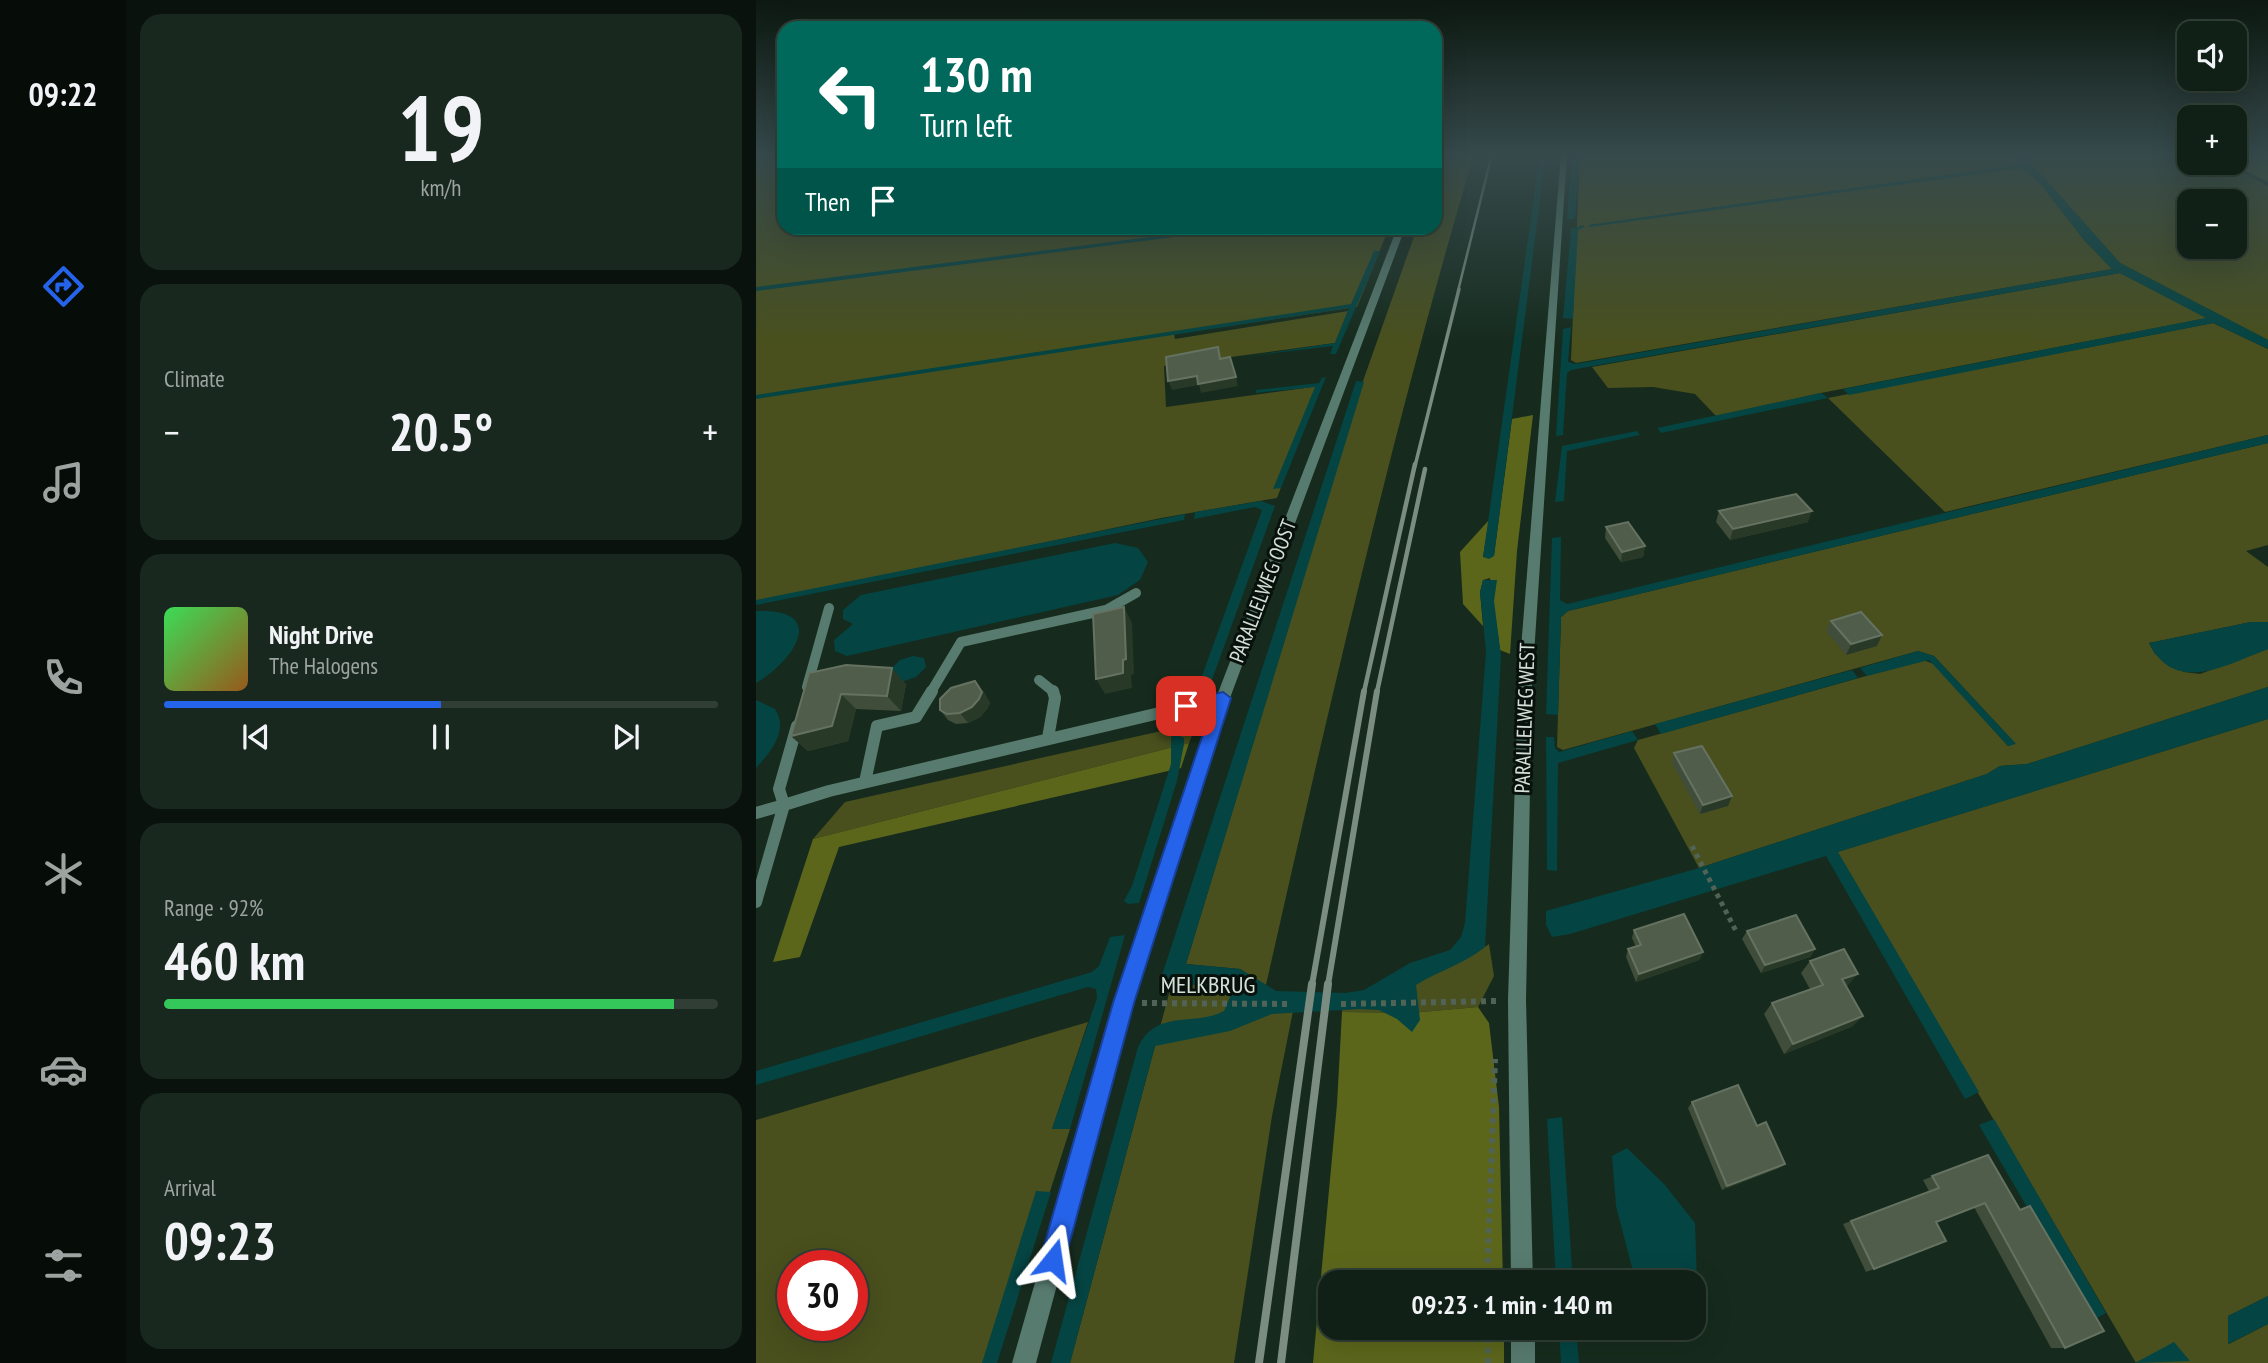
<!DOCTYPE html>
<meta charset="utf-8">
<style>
body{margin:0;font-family:"PT Sans Narrow",sans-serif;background:#19281f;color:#f1f3f6;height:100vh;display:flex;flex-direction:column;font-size:26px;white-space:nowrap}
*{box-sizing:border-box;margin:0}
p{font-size:23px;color:#9ca3a1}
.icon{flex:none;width:38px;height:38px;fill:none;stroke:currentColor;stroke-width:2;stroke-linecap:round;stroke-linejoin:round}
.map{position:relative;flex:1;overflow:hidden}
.drawer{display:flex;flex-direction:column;gap:14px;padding:14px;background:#09120c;width:630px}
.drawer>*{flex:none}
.banner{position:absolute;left:21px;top:21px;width:665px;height:214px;border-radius:21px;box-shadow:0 7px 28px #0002,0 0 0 2px #303e35;background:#00695c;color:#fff;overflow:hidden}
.controls{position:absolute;left:1421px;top:21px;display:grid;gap:14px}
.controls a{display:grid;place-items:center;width:70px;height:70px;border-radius:14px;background:#102016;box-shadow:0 7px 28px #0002,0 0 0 2px #303e35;font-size:35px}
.speed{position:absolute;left:21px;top:1250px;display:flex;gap:14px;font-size:35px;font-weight:700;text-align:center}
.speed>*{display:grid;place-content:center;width:91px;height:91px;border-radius:50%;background:#102016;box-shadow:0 7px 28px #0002,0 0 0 2px #303e35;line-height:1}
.speed .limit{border:10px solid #d22;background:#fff;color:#111}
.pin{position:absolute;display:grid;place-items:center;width:60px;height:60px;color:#fff;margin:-30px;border-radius:14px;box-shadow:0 4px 10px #0006}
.me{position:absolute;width:77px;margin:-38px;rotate:15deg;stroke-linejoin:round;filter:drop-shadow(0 0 5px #0008)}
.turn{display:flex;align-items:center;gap:24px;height:147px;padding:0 28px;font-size:32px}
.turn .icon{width:91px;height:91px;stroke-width:2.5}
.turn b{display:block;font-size:49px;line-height:60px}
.then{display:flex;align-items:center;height:66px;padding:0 28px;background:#0003;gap:14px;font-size:26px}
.big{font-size:52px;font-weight:700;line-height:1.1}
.drawer .tile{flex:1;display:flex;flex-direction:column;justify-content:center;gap:10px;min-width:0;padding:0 24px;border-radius:21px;background:#19281f}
.drawer .dial{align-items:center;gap:0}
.dial b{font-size:91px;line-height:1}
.song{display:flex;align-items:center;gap:21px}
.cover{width:84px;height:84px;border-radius:10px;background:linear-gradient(135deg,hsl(130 70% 55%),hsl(30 70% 35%))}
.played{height:7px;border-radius:4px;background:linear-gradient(90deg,#2563eb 50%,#303e35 50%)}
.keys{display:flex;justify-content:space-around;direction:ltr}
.heat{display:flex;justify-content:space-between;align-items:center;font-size:38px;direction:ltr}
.charge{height:10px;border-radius:5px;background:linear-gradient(90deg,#34c759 92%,#303e35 0)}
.trip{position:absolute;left:562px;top:1270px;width:388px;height:70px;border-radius:21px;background:#102016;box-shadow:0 7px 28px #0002,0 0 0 2px #303e35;font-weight:700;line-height:70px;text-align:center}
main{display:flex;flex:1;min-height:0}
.menu{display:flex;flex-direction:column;width:126px;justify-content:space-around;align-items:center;background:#060d09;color:#9ca3a1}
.menu .icon{width:49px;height:49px}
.menu .active{color:#2563eb}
.menu b{font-size:32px;color:#f1f3f6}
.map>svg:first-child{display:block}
.green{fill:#49501d;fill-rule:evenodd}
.forest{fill:#5c661b}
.water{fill:#044442}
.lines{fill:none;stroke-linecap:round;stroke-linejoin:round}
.path-far1{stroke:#506356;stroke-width:5;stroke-dasharray:4.5 4.5;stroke-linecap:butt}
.path{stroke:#506356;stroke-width:6;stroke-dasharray:5 5;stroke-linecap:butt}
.service-far1{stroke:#587b6f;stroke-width:10}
.service{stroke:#587b6f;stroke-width:12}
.minor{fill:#587b6f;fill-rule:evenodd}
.rail-far4{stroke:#7b8c80;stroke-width:2.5}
.rail-far3{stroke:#7b8c80;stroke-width:3.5}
.rail-far2{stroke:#7b8c80;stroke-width:4.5}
.rail-far1{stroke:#7b8c80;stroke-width:6}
.rail{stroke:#7b8c80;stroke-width:8}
.wall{fill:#404d3a}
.shaded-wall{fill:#293927}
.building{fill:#505d4b;stroke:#657261;stroke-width:2}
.route{fill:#2563eb;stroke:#184099;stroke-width:2}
.labels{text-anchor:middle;stroke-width:6;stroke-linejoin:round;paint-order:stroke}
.street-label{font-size:21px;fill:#d4e1d7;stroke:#08110b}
.near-street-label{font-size:24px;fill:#d4e1d7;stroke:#08110b}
</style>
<main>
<nav class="menu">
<b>09:22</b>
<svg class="icon active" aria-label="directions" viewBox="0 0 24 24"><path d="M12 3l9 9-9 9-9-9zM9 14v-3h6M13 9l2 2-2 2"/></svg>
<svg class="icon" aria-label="music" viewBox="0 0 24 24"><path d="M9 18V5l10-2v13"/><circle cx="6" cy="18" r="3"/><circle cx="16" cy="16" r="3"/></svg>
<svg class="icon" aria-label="phone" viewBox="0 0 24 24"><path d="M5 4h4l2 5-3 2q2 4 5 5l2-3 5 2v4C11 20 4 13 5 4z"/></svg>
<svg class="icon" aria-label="climate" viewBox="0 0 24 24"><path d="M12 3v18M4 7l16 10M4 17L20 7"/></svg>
<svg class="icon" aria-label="car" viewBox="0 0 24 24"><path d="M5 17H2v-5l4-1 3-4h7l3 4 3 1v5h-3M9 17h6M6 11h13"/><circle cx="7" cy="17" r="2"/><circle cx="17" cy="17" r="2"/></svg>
<svg class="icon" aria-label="filters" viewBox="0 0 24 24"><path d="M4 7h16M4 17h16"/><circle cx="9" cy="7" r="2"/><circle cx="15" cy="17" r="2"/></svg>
</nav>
<section class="drawer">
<div class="tile dial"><b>19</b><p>km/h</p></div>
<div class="tile"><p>Climate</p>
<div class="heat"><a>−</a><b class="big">20.5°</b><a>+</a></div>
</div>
<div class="tile">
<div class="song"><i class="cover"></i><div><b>Night Drive</b><p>The Halogens</p></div></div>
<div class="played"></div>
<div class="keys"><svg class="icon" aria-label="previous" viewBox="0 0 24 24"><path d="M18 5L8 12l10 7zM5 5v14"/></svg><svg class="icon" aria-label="pause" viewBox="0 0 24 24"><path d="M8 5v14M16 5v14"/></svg><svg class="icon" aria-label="next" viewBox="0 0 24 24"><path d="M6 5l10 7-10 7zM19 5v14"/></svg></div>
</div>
<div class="tile"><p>Range · 92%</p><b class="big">460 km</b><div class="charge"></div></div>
<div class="tile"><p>Arrival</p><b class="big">09:23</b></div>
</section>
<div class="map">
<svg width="1512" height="1363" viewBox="0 0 1512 1363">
<rect width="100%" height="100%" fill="#162b1d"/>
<path class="green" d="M 28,154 L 28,228 L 633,228 L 601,307 L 418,334 L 419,339 L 592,311 L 579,343 L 408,366 L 410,407 L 563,386 L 521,498 L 405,518 L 0,603 L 0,157 Z
M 687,154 L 718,154 C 637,428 573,706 510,985 L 484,969 L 430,964 L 607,381 L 661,228 L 679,228 L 679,178 Z
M 824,154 L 1254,154 L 1263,162 L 1263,165 L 833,225 L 1266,168 L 1283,182 L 1328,240 L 1356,269 L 820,363 L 815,360 Z
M 1274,154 L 1433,154 L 1433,163 L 1468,163 L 1512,186 L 1512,340 L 1364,263 L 1269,157 ZM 1433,201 L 1479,201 L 1479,247 L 1433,247 Z
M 1364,273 L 1451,318 L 1065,393 L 960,416 L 939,394 L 897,387 L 852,388 L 836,367 Z
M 1457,323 L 1512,349 L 1512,435 L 1189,512 L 1072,398 Z
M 1512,443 L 1512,545 L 1490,551 L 1512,567 L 1512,622 L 1495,622 L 1393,643 L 1399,654 L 1428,672 L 1444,674 L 1512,649 L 1512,687 L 1271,764 L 1244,766 L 1231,774 L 943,868 L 878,748 L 882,740 L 1167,660 L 1178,664 L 1252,746 L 1259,743 L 1178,656 L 1162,651 L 807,750 L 801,747 L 805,617 L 812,611 Z
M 1512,719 L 1512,1296 L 1472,1316 L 1473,1344 L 1512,1324 L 1512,1363 L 1380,1363 L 1081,852 Z
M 441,723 L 433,743 L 57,839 L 89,802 Z
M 733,944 L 738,976 L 722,1007 L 655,1013 L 586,1012 L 585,1000 L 717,955 Z
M 417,979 L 479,981 L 537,1011 L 516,1116 L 478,1363 L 314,1363 Z
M 332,1022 L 296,1129 L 314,1129 L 239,1363 L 0,1363 L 0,1120 ZM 37,1265 L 96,1265 L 96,1325 L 37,1325 Z"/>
<path class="forest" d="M 1479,154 L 1512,154 L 1512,182 L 1474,163 L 1479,163 Z
M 777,415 L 761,551 L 754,654 L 744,650 L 734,578 L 727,580 L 724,592 L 727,626 L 707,604 L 704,552 L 733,520 L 727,557 L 738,556 L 756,419 Z
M 433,743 L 425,768 L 83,847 L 44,957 L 17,962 L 57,839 Z
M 722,1007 L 733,1023 L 743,1107 L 747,1283 L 574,1283 L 574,1328 L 748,1328 L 748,1363 L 557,1363 L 581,1104 L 586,1012 L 655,1013 Z"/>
<path class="water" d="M 784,154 L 790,154 L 738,556 L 733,559 L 727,557 Z
M 816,154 L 824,154 L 819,219 L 811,219 Z
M 1254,154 L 1272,154 L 1270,157 L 1364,263 L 1512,340 L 1512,349 L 1457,323 L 1093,395 L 1087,389 L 1450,318 L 1364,273 L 815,370 L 811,373 L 807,435 L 800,436 L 807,329 L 815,327 L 812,362 L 819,364 L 1356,269 L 1328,240 L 1283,182 L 1265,168 L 834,227 L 832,225 L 1262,165 L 1263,162 Z
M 827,225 L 829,227 L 822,230 L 817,319 L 807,318 L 815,229 Z
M 457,229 L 457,232 L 0,291 L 0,287 Z
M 618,251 L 624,251 L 580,354 L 574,354 L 577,346 L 486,357 L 579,343 L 593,308 L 0,399 L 0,395 L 595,304 Z
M 570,377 L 525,488 L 517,489 L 559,387 L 500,393 L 500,390 L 563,383 L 566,378 Z
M 600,381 L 608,382 L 430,964 L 484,969 L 520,991 L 589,993 L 608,990 L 654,963 L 694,950 L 705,937 L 709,923 L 730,652 L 724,592 L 727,580 L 741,580 L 738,601 L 745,656 L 729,947 C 706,965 684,970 660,985 L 664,1020 L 656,1032 L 641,1019 L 623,1010 L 603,1009 L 516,1014 L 474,1031 L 399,1046 L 314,1363 L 295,1363 L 382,1047 C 401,1008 438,1027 468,1011 L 474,997 L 465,988 L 410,982 L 406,975 Z
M 1065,393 L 1072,398 L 905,433 L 901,428 Z
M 881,431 L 884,435 L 811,451 L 808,501 L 799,502 L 806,446 Z
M 1512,435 L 1512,443 L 812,611 L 805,617 L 802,715 L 790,714 L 796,538 L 805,537 L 804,600 L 811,604 Z
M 505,501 L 519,506 L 453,688 L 442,687 L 506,510 L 499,507 L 438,519 L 439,512 Z
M 429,514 L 428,520 L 0,605 L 0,600 Z
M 359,543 L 382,548 L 392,562 L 384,580 L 362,595 L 91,656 L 79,651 L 78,640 L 97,624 L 87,619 L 87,610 L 105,595 Z
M 0,611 C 74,608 38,661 0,683 Z
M 1495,622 L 1512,622 L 1512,649 C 1472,664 1419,696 1393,643 Z
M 1162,651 L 1178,656 L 1260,744 L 1252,746 L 1173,660 L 1111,676 L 1104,668 Z
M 157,656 L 168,658 L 170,667 L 160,677 L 145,682 L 134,670 L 144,660 Z
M 1096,670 L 1102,678 L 905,734 L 899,724 Z
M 1512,687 L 1512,719 L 1082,852 L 1223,1092 L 1209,1099 L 1070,856 L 814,934 L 796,937 L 790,925 L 790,911 L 943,868 L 1231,774 L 1244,766 L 1271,764 Z
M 0,700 L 19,709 C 33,730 15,752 0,768 Z
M 876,731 L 882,740 L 802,763 L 801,871 L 791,870 L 790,737 L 798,737 L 799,748 L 803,752 Z
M 420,734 L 428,738 L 428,744 L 421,781 L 383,903 L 372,904 L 368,901 L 376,886 L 415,764 L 415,737 Z
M 369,935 L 314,1129 L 296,1129 L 341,998 L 340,989 L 332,987 L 0,1085 L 0,1071 L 336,972 L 343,966 L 354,937 Z
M 806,1117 L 817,1283 L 800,1283 L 791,1119 Z
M 1238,1119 L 1350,1313 L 1337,1320 L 1223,1125 Z
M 871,1148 L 909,1185 L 939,1223 L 941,1284 L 938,1286 L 938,1283 L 886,1283 L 878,1275 L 860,1206 L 856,1156 Z
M 280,1191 L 295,1192 L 241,1363 L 226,1363 Z
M 1512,1296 L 1512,1324 L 1472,1344 L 1472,1316 Z
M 803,1328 L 820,1328 L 823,1363 L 805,1363 Z
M 1418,1342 L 1434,1361 L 1379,1363 Z"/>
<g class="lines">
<path class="path-far1" d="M 936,846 L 981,933"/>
<path class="path" d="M 386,1003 L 536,1004
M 585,1004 L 740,1001
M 731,1283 L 739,1059
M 732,1328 L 732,1363"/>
<path class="service-far1" d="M 283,680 L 298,692
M 51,687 L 73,608
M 175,692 L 205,642 L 350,610 L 380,593"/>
<path class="service" d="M 292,738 L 299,698 L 297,691
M 109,782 L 121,726 L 160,717 L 176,691
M 0,813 L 28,805 L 23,789 L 41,726
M 0,902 L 28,805 L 73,791 L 467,698"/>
<path class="minor" d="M 805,154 L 811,154 L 776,685 L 770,1000 L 777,1283 L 755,1283 L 752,1000 L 762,685 Z
M 641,228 L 649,228 L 474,698 L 377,1003 L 280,1363 L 256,1363 L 359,1003 L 460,698 Z
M 755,1328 L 779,1328 L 779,1363 L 755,1363 Z"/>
<path class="rail-far4" d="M 702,291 L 736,154"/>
<path class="rail-far3" d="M 659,466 L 703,289"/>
<path class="rail-far2" d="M 608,692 L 659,464
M 621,692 L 669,469"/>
<path class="rail-far1" d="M 556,985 L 608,691
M 572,985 L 621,691"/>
<path class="rail" d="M 503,1363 L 556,984
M 525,1363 L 572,984"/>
</g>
<path class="wall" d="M 963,511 L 1052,522 L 974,540 L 960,522 Z
M 850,527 L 889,546 L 887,557 L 865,562 L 849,538 Z
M 1075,621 L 1126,635 L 1121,646 L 1090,655 L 1070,631 Z
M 53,673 L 150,684 L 145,711 L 100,709 L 92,741 L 52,751 L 35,736 Z
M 227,691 L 234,703 L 231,709 L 224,717 L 212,723 L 200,724 L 192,720 L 184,710 Z
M 918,753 L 976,796 L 972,806 L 944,814 L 916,763 Z
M 878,930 L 947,952 L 943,960 L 880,982 L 870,957 L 872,949 L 880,947 L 876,938 Z
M 991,931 L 1059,949 L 1054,957 L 1005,973 L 986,939 Z
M 1054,961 L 1092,985 L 1090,986 L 1097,1026 L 1028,1054 L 1008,1014 L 1016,1003 L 1054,989 L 1045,973 Z
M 936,1102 L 1029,1164 L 1023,1168 L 966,1190 L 932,1108 Z
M 1232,1155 L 1309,1348 L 1295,1348 L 1218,1207 L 1180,1222 L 1118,1269 L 1110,1272 L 1087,1224 L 1173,1191 L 1167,1180 Z"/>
<path class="shaded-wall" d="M 441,376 L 480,377 L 482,386 L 445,393 L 443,385 L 416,390 L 412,381 Z
M 1056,511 L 1052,522 L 974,540 L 977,529 Z
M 889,546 L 887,557 L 865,562 L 866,552 Z
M 368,607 L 376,623 L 378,674 L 375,675 L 376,688 L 349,694 L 340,679 Z
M 1126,635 L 1121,646 L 1090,655 L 1095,644 Z
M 136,668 L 150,684 L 145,711 L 131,696 Z
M 219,681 L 227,691 L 234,703 L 231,709 L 224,717 L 212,723 L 204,713 Z
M 85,694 L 100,709 L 92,741 L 52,751 L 35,736 Z
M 976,796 L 972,806 L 944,814 L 947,805 Z
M 1059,949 L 1054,957 L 1005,973 L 1009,965 Z
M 947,952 L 943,960 L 880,982 L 883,974 Z
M 1102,974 L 1092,985 L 1076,991 L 1086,979 Z
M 1107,1016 L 1097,1026 L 1028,1054 L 1037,1044 Z
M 1029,1164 L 1023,1168 L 966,1190 L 971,1186 Z"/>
<path class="building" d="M 462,347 L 464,359 L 474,357 L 480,377 L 442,384 L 441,376 L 412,381 L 410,357 Z
M 1040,494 L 1056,511 L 977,529 L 963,511 Z
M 872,522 L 889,546 L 866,552 L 850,527 Z
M 368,607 L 370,659 L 367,660 L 367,673 L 340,679 L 337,614 Z
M 1105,612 L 1126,635 L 1095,644 L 1075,621 Z
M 90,665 L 136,668 L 131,696 L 85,694 L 76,726 L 35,736 L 53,673 Z
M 219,681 L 226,692 L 223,699 L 216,707 L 204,713 L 191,714 L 184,710 L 184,699 L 195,688 Z
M 946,746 L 976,796 L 947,805 L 918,753 Z
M 928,914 L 947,952 L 883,974 L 872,949 L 885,945 L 878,930 Z
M 1040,915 L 1059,949 L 1009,965 L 991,931 Z
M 1088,949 L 1102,974 L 1086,979 L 1107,1016 L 1037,1044 L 1016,1003 L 1067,985 L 1054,961 Z
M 982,1085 L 1001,1126 L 1010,1122 L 1029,1164 L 971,1186 L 936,1102 Z
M 1232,1155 L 1264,1210 L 1274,1206 L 1348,1331 L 1309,1348 L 1229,1203 L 1180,1222 L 1190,1241 L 1118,1269 L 1095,1221 L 1183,1188 L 1176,1176 Z"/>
<linearGradient id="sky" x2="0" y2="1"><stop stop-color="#0c1810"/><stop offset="0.45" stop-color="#364a4c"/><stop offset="1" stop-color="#364a4c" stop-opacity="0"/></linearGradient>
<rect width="1512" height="345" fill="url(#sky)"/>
<path class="route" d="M 467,692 L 475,698 L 378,1003 L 309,1260 L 306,1269 L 297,1273 L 288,1269 L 284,1260 L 357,1003 L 456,707 L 430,712 L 422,706 L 430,700 Z"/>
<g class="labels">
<g class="street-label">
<text transform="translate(507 591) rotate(-69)" y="7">PARALLELWEG OOST</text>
<text transform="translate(769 718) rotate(-88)" y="7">PARALLELWEG WEST</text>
</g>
<g class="near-street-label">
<text x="452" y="993">MELKBRUG</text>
</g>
</g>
</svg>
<div class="controls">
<a><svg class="icon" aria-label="sound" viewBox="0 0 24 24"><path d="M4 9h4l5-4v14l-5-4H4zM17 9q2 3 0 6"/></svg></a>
<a>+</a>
<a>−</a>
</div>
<div class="speed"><div class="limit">30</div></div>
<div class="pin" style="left:430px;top:706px;background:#d93025"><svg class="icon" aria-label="arrive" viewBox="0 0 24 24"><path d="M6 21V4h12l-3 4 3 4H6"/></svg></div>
<svg class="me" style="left:297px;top:1260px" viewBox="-20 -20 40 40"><path d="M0-17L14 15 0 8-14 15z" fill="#2563eb" stroke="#fff" stroke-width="4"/></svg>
<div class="trip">09:23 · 1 min · 140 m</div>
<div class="banner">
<div class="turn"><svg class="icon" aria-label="left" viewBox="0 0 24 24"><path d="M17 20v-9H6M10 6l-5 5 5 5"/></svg><div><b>130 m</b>Turn left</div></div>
<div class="then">Then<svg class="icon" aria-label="arrive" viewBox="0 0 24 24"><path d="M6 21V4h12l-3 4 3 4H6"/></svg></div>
</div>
</div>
</main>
